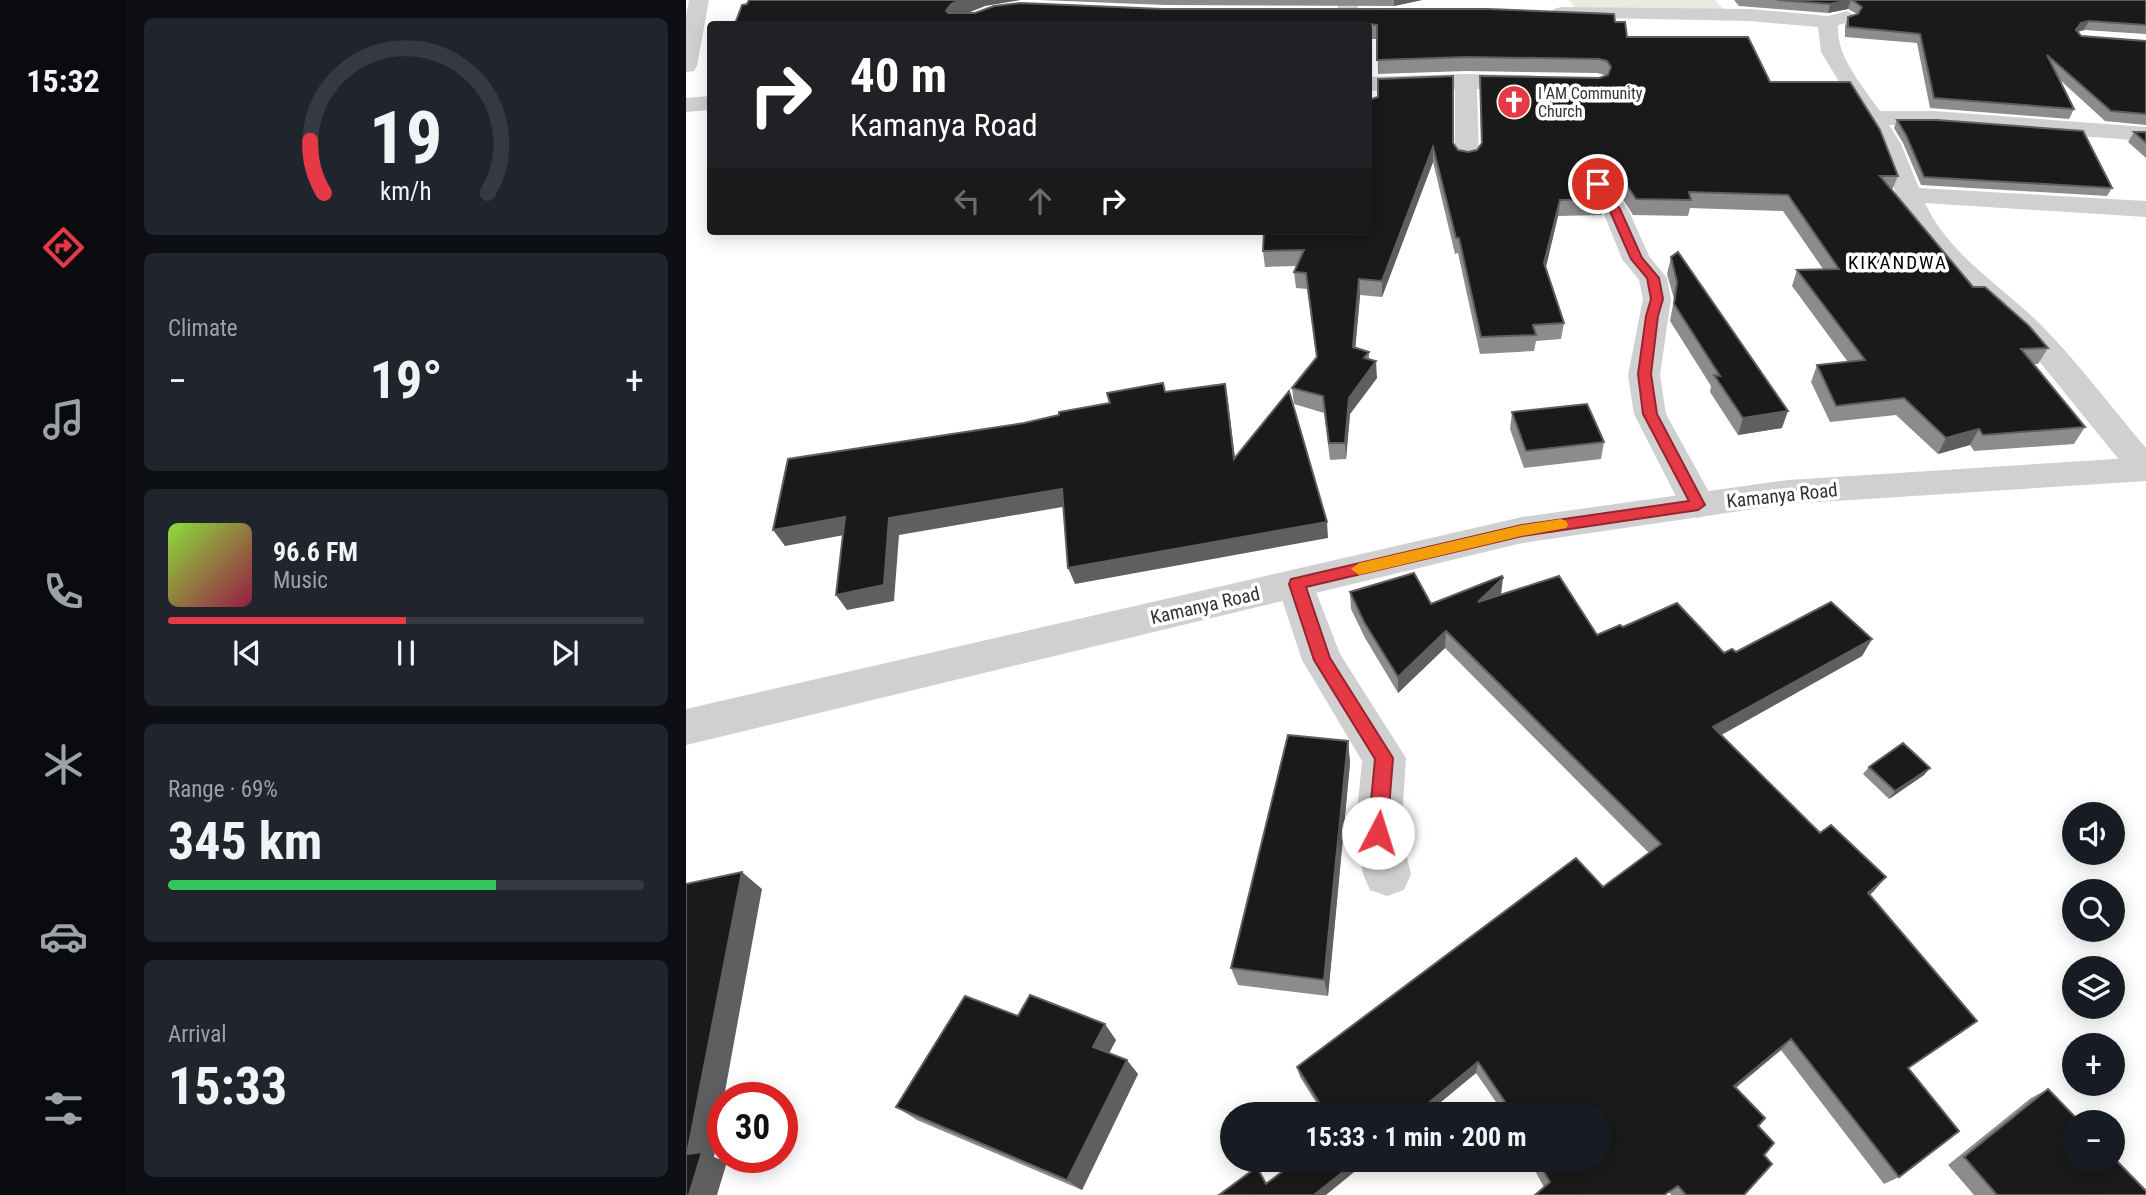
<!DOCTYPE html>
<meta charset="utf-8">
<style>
body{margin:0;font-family:"Roboto Condensed",sans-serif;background:#20242c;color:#f1f3f6;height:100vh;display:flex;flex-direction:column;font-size:26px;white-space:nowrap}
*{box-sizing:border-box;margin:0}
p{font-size:23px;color:#9ea1a6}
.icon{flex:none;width:38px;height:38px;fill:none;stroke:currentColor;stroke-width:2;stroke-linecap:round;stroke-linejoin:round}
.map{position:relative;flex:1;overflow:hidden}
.sheet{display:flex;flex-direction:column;gap:18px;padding:18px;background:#0d0f14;width:560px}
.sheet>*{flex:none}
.hud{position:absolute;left:21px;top:21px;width:665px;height:214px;border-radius:7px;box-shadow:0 4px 18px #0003;background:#202124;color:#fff;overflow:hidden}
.controls{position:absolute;left:1376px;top:802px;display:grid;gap:14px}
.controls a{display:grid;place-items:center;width:63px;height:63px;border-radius:50%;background:#171b24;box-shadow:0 4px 18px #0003;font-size:35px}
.speed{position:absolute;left:21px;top:1082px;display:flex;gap:14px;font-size:35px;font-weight:700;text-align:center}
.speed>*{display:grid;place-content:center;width:91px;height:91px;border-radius:50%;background:#171b24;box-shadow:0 4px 18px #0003;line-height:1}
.speed .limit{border:10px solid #d22;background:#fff;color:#111}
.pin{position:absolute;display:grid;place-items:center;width:60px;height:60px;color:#fff;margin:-30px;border:4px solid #fff;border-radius:50%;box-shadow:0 2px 7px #0007}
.me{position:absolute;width:77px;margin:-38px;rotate:5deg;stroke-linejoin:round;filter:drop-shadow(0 0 5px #0008)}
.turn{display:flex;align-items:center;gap:24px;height:147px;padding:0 28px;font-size:32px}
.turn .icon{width:91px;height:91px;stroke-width:2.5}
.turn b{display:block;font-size:49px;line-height:60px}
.lanes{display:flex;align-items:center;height:66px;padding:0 28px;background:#0003;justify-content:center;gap:35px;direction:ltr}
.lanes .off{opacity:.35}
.big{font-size:52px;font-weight:700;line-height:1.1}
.sheet .tile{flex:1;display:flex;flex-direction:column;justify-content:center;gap:10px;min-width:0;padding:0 24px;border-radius:10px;background:#20242c}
.sheet .dial{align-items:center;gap:0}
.dial svg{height:182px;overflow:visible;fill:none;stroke:#363941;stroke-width:7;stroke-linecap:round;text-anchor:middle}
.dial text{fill:#f1f3f6;stroke:none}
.song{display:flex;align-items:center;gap:21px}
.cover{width:84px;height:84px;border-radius:10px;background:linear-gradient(135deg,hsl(90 70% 55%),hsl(340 70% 35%))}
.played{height:7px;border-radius:4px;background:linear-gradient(90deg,#e63946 50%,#363941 50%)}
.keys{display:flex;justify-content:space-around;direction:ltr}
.heat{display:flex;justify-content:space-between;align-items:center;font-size:38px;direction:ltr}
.charge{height:10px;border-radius:5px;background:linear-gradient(90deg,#34c759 69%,#363941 0)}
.trip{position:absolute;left:534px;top:1102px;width:392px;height:70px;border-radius:35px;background:#171b24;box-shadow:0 4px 18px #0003;font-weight:700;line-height:70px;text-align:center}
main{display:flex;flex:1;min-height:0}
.menu{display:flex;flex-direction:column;width:126px;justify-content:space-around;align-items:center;background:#090b0e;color:#9ea1a6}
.menu .icon{width:49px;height:49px}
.menu .current{color:#e63946}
.menu b{font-size:32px;color:#f1f3f6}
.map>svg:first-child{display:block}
.green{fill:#e6ecdf}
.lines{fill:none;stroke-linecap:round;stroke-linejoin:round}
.minor{fill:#d0d0d0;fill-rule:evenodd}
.tertiary{fill:#d0d0d0;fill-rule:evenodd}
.wall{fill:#8c8c8c}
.shaded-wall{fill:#5f5f5f}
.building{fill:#1a1a1a;stroke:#5f5f5f;stroke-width:2}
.route{fill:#e63946;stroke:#96252e;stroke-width:2}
.slow{fill:#f59e0b}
.labels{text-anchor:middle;stroke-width:7;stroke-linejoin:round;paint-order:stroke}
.far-poi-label{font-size:16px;fill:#333;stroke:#fff;text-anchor:start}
.far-quarter-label{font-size:19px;letter-spacing:2px;fill:#000;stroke:#fff}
.street-label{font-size:19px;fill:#333;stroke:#fff}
</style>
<main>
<nav class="menu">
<b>15:32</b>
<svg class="icon current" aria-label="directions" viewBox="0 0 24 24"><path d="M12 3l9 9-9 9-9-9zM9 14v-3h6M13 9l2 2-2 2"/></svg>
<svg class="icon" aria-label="music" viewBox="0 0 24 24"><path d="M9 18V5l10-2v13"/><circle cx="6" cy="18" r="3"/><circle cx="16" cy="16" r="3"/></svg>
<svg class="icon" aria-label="phone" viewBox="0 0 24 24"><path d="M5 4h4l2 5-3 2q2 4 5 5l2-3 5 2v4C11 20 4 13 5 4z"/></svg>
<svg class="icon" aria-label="climate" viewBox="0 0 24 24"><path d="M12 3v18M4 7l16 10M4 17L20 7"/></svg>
<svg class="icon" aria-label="car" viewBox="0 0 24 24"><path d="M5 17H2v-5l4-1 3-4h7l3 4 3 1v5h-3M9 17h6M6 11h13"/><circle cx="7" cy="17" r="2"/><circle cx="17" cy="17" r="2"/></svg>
<svg class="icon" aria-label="filters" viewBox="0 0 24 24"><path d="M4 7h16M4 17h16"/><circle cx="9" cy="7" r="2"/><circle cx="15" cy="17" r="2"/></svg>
</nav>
<section class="sheet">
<div class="tile dial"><svg viewBox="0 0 100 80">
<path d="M14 69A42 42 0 1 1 86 69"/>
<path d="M14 69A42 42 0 0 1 8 46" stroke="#e63946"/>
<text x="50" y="56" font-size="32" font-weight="700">19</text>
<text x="50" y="72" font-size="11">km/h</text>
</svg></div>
<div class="tile"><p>Climate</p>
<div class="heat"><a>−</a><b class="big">19°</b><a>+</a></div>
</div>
<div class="tile">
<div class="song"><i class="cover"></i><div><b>96.6 FM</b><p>Music</p></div></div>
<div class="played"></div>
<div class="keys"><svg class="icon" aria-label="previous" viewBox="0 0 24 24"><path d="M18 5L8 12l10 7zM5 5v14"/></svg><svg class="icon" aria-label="pause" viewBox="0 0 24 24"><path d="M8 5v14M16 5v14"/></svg><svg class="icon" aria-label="next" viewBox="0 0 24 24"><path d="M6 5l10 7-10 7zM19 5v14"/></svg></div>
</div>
<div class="tile"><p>Range · 69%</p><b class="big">345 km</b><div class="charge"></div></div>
<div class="tile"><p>Arrival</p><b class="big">15:33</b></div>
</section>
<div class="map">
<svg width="1460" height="1195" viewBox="0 0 1460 1195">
<rect width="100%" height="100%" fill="#fff"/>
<path class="green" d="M 883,0 L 1029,0 L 1039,11 L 891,11 Z"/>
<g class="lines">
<path class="minor" d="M 651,0 L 671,0 L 674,24 L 654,24 Z
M 875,7 L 1064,9 L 1142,16 L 1161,11 L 1171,17 L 1168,21 L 1152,25 C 1150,57 1177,86 1194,111 L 1248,111 L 1460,127 L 1460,141 L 1248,125 L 1203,125 L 1215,144 L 1233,188 L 1460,201 L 1460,217 L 1239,203 C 1264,257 1318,287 1358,328 C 1394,365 1426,408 1460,448 L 1460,480 L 1447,477 L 1336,340 L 1276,286 L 1237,242 L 1215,207 L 1191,144 L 1135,52 L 1132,27 L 1064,21 L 868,17 L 865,13 L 868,9 Z
M 780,74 L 845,75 L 853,77 L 856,82 L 853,87 L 845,89 L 791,89 L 793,158 L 790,163 L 781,165 L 772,163 L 769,158 L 769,89 L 682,91 L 682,77 Z
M 24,96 L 24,110 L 0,112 L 0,98 Z
M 912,176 L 921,179 L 942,209 L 963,256 L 981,278 L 985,299 L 974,375 L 980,414 L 1030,505 L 1025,514 L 1012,518 L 999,514 L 948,414 L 942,375 L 957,299 L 953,280 L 936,259 L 916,209 L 899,184 L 903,179 Z
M 610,570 L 623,574 L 654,654 L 720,758 L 715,833 L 725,874 L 718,890 L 701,896 L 684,890 L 677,874 L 669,833 L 676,761 L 616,660 L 591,584 L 597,574 Z"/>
<path class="tertiary" d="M 3,0 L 23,0 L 11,66 L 8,71 L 0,72 L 0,16 Z
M 1460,457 L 1460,481 L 1102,504 L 836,543 L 0,745 L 0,709 L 836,517 L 1102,480 Z"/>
</g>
<path class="wall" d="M 354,0 L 736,0 L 708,6 L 479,5 Z
M 1048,0 L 1460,0 L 1460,34 L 1398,30 L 1392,32 L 1395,36 L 1460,41 L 1460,125 L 1419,121 L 1374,80 L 1388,109 L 1383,119 L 1244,108 L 1231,43 L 1159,37 L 1159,26 L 1162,17 L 1171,14 L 1162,9 L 1142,13 L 1053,6 Z
M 61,4 L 299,6 L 281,13 L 476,9 L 929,22 L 941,37 L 1084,82 L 1212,176 L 1206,190 L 1287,287 L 1362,348 L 1352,364 L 1347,364 L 1399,427 L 1388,444 L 1288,451 L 1284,445 L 1252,454 L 1210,415 L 1144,422 L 1125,382 L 1131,365 L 1162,362 L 1106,286 L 1111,270 L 1137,269 L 1097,211 L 1004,208 L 1002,216 L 947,215 L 923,178 L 913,174 L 903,176 L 918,199 L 916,215 L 872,216 L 860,267 L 878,323 L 875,339 L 850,341 L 848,351 L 794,354 L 772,253 L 769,254 L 747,162 L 696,297 L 674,295 L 669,348 L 683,352 L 683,359 L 691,378 L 664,414 L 660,459 L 644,460 L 638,413 L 608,404 L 606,388 L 631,358 L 621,289 L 610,288 L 608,272 L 611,266 L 579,267 L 577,251 L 682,100 L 767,143 L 772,150 L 782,152 L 791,150 L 795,144 L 794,76 L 913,78 L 919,75 L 911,73 L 780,71 L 692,74 L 691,39 L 682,39 L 682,24 L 49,24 Z
M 1211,120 L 1426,188 L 1421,196 L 1235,185 L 1217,143 L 1208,128 Z
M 1448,132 L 1460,132 L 1460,158 L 1442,142 Z
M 985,257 L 1096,428 L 1052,435 L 1024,392 L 1025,386 L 984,321 L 988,299 L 981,274 Z
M 826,412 L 918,442 L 915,459 L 838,468 L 824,429 Z
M 664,592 L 745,604 L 815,594 L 911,635 L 937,627 L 1038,653 L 1186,639 L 1176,656 L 1035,735 L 1188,891 L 1184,895 L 1276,1032 L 1222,1068 L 1213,1177 L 1198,1184 L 1095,1050 L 1050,1088 L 1072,1126 L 1078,1155 L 1058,1195 L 985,1195 L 984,1193 L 858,1187 L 843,1160 L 914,1160 L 914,1115 L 819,1115 L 790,1073 L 739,1115 L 638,1115 L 614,1077 L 611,1067 L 917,887 L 963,853 L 759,648 L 712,693 L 679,638 L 665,609 Z
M 662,741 L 664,763 L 642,996 L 552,985 L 545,968 Z
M 1183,767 L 1244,768 L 1238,775 L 1203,799 L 1177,774 Z
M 332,1016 L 430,1040 L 423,1053 L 452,1074 L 396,1190 L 231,1120 L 210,1107 Z
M 1362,1089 L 1460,1195 L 1288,1195 L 1262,1165 L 1345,1098 Z"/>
<path class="shaded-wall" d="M 275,0 L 335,0 L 299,6 L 269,18 L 260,11 L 265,4 Z
M 708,0 L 736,0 L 708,6 Z
M 1165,0 L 1162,9 L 1142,13 L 1144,4 Z
M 1403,21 L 1398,30 L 1390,32 L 1390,30 L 1395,23 Z
M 747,147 L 747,162 L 696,297 L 696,281 Z
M 915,158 L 913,174 L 902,177 L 898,169 L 904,161 Z
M 874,200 L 872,216 L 857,279 L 858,263 Z
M 673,279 L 674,295 L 668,364 L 667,347 Z
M 690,361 L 691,378 L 664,414 L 660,459 L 659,443 L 663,398 Z
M 539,384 L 542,401 L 551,475 L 548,459 Z
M 1102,411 L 1096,428 L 1052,435 L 1057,418 Z
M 1293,429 L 1284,445 L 1252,454 L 1260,438 Z
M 376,489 L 382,506 L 213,535 L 208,601 L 161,610 L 150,595 L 203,518 Z
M 159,517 L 169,533 L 99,546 L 87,530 Z
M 641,522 L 642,538 L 389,584 L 382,568 Z
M 817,578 L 815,595 L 792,602 Z
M 760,631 L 759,648 L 712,693 L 712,677 Z
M 1186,639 L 1176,656 L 1021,743 L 1027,727 Z
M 662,741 L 664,763 L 642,996 L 638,980 Z
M 1244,768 L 1238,775 L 1203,799 L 1209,791 Z
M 56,872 L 76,889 L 38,1097 L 37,1097 L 37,1106 L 28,1157 L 41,1162 L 31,1195 L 3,1195 L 1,1154 Z
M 1200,877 L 1188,891 L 1170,906 L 1182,893 Z
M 1291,1021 L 1276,1032 L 1208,1078 L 1222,1068 Z
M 419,1024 L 430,1040 L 419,1061 L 407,1047 Z
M 1105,1039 L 1095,1050 L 1039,1096 L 1048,1086 Z
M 441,1060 L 452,1074 L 396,1190 L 381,1180 Z
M 792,1062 L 790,1073 L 739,1115 L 728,1115 Z
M 672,1160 L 683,1160 L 640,1195 L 628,1195 Z"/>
<path class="building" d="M 63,0 L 275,0 L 265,4 L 260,11 L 262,13 L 289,13 L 308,6 L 335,3 L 476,9 L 802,9 L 928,14 L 929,22 L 939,22 L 941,37 L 1062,37 L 1084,82 L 1164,82 L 1194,130 L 1212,176 L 1194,176 L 1287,287 L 1299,287 L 1343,326 L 1362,348 L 1335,349 L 1399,427 L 1297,435 L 1293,429 L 1260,438 L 1218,398 L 1150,406 L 1131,365 L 1179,360 L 1111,270 L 1153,269 L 1102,195 L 1003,192 L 1005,200 L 950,199 L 925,162 L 915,158 L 904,161 L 898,169 L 918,199 L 874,200 L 858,263 L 878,323 L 847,325 L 850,335 L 795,337 L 773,238 L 770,238 L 747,147 L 696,281 L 673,279 L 667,347 L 683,352 L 678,358 L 690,361 L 663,398 L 659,443 L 643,443 L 637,396 L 606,388 L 631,357 L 620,273 L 608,272 L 618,250 L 577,251 L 578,231 L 682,231 L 682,100 L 692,97 L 692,79 L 767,76 L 767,143 L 772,150 L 782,152 L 791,150 L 796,143 L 794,76 L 913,78 L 922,75 L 925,67 L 921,61 L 913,59 L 780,57 L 691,60 L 691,25 L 682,24 L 49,24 L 56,5 L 61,4 Z
M 1091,0 L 1163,0 L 1144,4 Z
M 1166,0 L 1460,0 L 1460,25 L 1403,21 L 1395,23 L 1390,30 L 1395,36 L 1460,41 L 1460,114 L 1425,111 L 1361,55 L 1388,109 L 1248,98 L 1234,34 L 1162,27 L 1162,17 L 1172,14 L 1176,7 Z
M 1211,120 L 1251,120 L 1397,131 L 1426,188 L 1238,177 L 1220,135 Z
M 1448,132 L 1460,132 L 1460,143 Z
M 992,252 L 1102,411 L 1057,418 L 1028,375 L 1034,376 L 988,304 L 991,282 L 985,257 Z
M 477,383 L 479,392 L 539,384 L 548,459 L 603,391 L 641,522 L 382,568 L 376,489 L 203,518 L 198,585 L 150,595 L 159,517 L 87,530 L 102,459 L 338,423 L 373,415 L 373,412 L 424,403 L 421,393 Z
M 901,404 L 918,442 L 840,451 L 826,412 Z
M 728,573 L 745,604 L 816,576 L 817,578 L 792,602 L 873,576 L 911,635 L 934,625 L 937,627 L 991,603 L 1038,653 L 1046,649 L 1050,652 L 1145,602 L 1186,639 L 1027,727 L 1134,833 L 1145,825 L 1200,877 L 1182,893 L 1291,1021 L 1222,1068 L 1273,1131 L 1213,1177 L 1105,1039 L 1048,1086 L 1079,1118 L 1072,1126 L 1088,1143 L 1078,1155 L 1086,1164 L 1058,1195 L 1000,1195 L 992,1186 L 978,1195 L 849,1195 L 864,1182 L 851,1160 L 914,1160 L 914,1115 L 828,1115 L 792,1062 L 728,1115 L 641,1115 L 611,1067 L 890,858 L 917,887 L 975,844 L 760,631 L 712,677 L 678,622 L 664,592 Z
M 602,735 L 662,741 L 638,980 L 545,968 Z
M 1217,743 L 1244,768 L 1209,791 L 1183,767 Z
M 56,872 L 1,1154 L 16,1152 L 3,1195 L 0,1195 L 0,884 Z
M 344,995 L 419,1024 L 407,1047 L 441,1060 L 381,1180 L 210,1107 L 279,996 L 332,1016 Z
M 1362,1089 L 1394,1122 L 1388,1122 L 1388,1160 L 1426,1160 L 1426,1156 L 1460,1191 L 1460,1195 L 1311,1195 L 1278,1157 Z
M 611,1160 L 672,1160 L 628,1195 L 533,1195 L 571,1167 L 580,1184 Z"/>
<path class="route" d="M 908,182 L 916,182 L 934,209 L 956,258 L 973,278 L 977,299 L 972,316 L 965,374 L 971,414 L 1019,505 L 1012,510 L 836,536 L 620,587 L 644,658 L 707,758 L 701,833 L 699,839 L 692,842 L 685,839 L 682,833 L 689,759 L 628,660 L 603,584 L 605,579 L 836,525 L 1003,501 L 957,414 L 952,374 L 960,316 L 965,299 L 961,278 L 945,259 L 923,209 L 907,184 Z"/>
<path class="slow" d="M 875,519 L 880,521 L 882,525 L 880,528 L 836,536 L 673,575 L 665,569 L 673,563 L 836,525 Z"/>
<defs>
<g id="church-disc" transform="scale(1.75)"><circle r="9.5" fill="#e63946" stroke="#fff"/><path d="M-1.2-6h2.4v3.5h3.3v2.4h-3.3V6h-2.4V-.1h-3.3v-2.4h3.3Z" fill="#fff"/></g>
</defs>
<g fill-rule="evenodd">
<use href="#church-disc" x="828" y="102"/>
</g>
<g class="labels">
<g class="far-poi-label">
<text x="852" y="99">I AM Community<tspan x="852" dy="18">Church</tspan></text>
</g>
<g class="far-quarter-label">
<text x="1212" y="269">KIKANDWA</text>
</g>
<g class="street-label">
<text transform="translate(1096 495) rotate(-6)" y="7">Kamanya Road</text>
<text transform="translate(519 605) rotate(-13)" y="7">Kamanya Road</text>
</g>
</g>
</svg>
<div class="controls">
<a><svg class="icon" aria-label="sound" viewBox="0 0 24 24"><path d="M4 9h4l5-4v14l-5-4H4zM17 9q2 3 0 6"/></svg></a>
<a><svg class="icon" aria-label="search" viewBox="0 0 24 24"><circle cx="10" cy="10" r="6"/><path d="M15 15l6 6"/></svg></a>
<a><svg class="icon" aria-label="layers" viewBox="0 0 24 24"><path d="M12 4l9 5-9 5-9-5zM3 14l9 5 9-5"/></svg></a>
<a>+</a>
<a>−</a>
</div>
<div class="speed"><div class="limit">30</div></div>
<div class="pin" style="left:912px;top:184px;background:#d93025"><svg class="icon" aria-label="arrive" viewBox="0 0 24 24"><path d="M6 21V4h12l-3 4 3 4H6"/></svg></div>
<svg class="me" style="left:692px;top:833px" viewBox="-20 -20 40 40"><circle r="19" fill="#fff"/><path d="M0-13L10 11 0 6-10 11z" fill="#e63946"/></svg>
<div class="trip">15:33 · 1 min · 200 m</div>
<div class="hud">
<div class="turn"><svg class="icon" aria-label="right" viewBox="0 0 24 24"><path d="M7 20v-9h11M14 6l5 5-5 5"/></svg><div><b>40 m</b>Kamanya Road</div></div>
<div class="lanes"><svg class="icon off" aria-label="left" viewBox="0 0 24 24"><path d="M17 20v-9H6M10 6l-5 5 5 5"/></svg><svg class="icon off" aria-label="ahead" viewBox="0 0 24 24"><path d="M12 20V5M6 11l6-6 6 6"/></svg><svg class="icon" aria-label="right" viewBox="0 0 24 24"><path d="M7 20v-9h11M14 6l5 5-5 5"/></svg></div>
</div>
</div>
</main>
